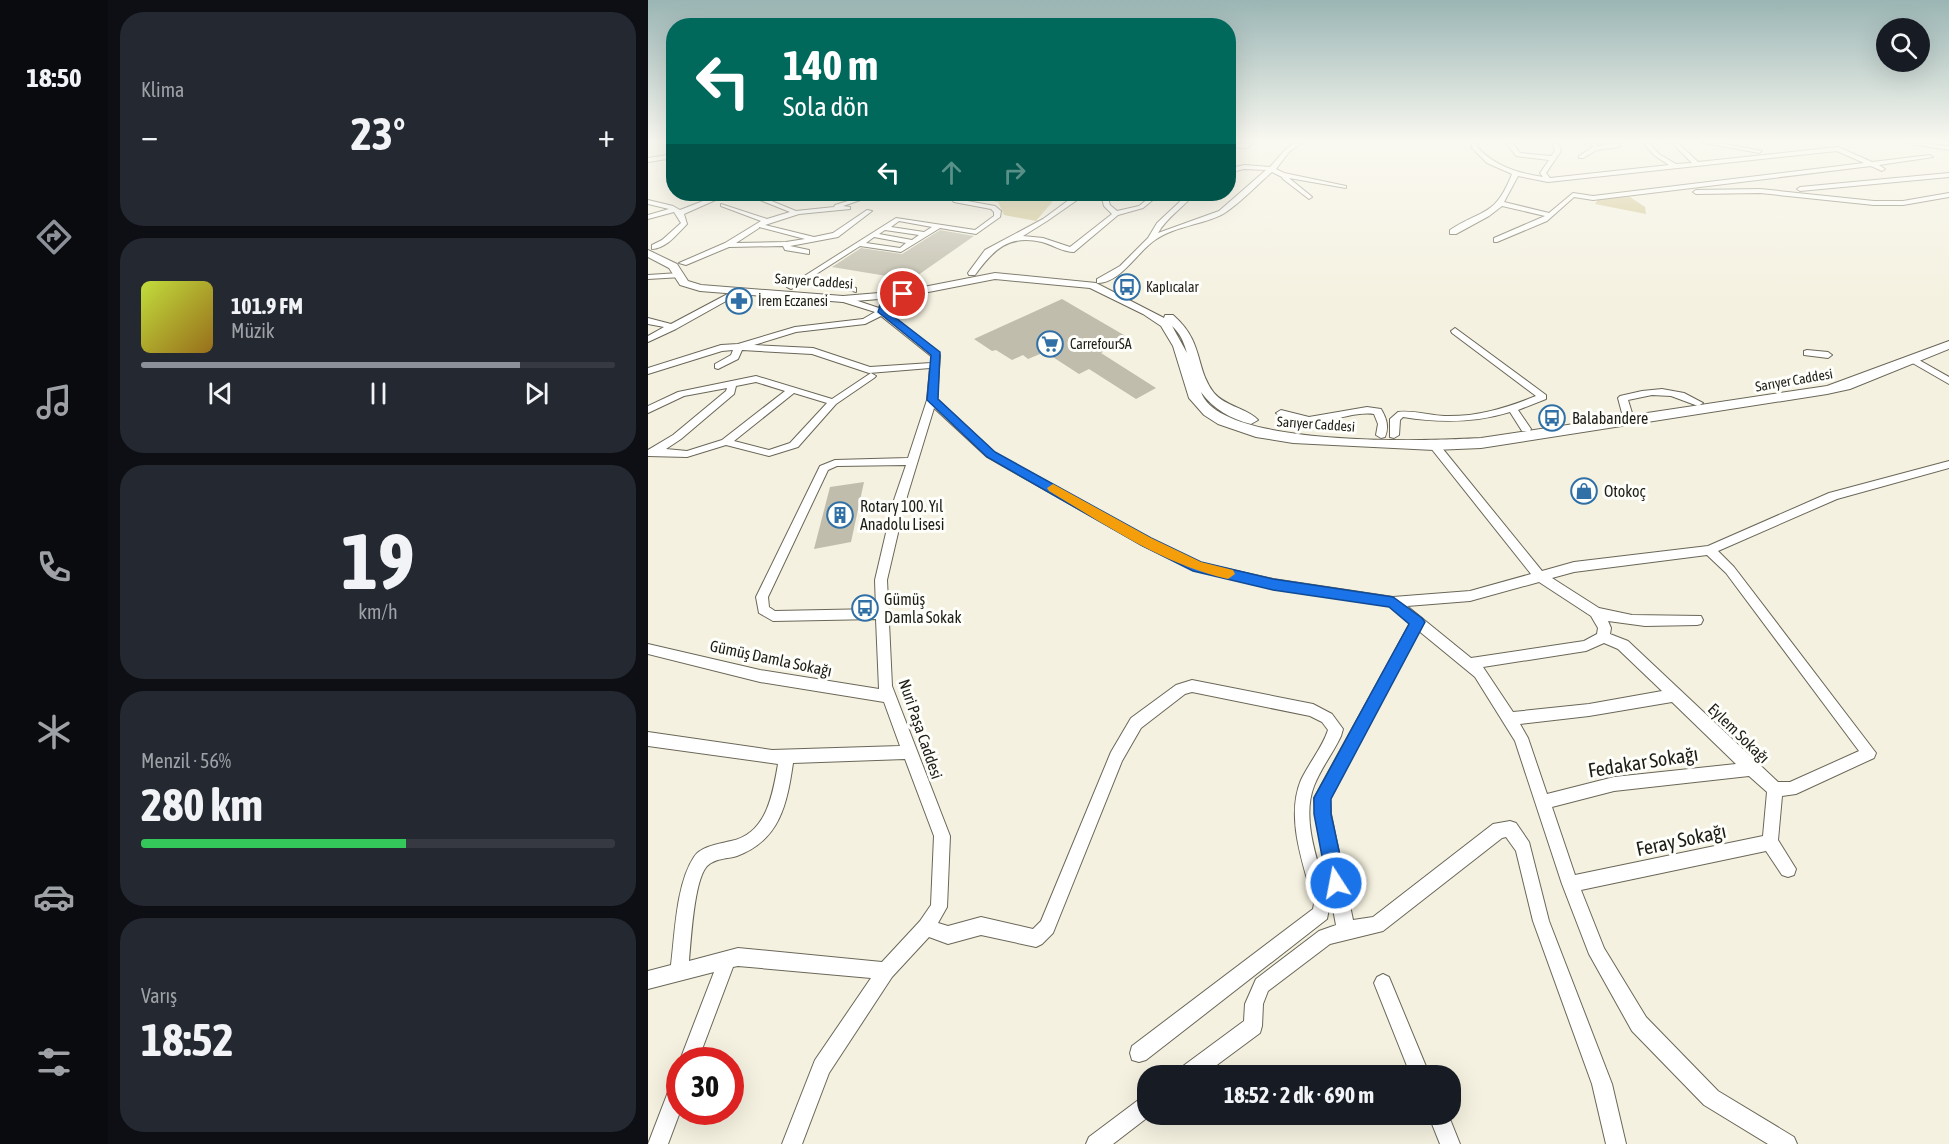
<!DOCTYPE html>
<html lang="tr">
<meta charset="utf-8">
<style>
body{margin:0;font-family:"Asap Condensed",sans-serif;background:#242831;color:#f1f3f6;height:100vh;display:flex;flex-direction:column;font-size:22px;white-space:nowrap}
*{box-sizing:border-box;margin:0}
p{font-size:20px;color:#9ea1a6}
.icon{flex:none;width:33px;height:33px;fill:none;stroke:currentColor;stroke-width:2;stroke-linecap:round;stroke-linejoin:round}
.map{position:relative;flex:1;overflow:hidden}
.drawer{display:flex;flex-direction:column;gap:12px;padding:12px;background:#0d0f14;width:540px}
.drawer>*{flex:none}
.guide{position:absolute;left:18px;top:18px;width:570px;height:183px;border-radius:24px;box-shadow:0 6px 24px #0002;background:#00695c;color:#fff;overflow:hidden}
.controls{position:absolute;left:1228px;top:18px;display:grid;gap:12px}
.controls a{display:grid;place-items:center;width:54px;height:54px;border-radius:50%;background:#171b24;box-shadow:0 6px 24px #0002;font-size:30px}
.speed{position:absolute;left:18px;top:1047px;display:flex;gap:12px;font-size:30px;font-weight:700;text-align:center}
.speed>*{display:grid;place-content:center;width:78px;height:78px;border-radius:50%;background:#171b24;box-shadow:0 6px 24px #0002;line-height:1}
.speed .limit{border:9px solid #d22;background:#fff;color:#111}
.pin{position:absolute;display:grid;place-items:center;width:51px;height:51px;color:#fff;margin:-26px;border:3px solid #fff;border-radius:50%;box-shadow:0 2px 6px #0007}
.me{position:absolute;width:66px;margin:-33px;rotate:349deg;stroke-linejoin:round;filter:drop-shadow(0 0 4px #0008)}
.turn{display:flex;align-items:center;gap:21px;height:126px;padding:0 18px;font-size:27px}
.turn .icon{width:78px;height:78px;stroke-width:2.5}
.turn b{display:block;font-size:42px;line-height:51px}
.lanes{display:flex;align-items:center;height:57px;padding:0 18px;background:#0003;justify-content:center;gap:30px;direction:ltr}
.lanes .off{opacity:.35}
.big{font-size:45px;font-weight:700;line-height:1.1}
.drawer .widget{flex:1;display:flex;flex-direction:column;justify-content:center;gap:9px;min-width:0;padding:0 21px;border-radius:24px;background:#242831}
.drawer .dial{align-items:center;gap:0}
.dial b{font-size:78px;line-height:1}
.song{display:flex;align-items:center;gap:18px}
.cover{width:72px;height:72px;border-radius:9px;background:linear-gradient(135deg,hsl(70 70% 55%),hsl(40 70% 35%))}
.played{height:6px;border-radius:3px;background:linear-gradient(90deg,#8c9099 80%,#363941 80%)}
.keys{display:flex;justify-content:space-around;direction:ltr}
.heat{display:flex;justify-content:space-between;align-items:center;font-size:33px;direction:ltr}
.charge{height:9px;border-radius:4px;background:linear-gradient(90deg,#34c759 56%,#363941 0)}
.trip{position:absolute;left:489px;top:1065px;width:324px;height:60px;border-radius:24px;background:#171b24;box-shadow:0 6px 24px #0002;font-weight:700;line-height:60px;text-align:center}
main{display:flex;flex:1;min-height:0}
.dock{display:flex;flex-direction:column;width:108px;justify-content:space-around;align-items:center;background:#090b0e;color:#9ea1a6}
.dock .icon{width:42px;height:42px}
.dock .selected{color:#8c9099}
.dock b{font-size:27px;color:#f1f3f6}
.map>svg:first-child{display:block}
.green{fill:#d0c48d}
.building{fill:#c0bdac}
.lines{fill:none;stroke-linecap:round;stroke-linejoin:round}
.minor-casing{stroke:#6a6758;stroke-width:2}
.major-casing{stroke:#6a6758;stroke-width:2}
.minor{fill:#fff;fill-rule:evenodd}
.major{fill:#fff;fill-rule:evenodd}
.route{fill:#1a73e8;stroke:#114b97;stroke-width:1.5}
.slow{fill:#f59e0b}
.labels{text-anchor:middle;stroke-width:6;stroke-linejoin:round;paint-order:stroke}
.far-street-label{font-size:14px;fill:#1f1d17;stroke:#fefefa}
.far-poi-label{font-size:14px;fill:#1f1d17;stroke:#fefefa;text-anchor:start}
.poi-label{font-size:16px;fill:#1f1d17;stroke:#fefefa;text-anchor:start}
.street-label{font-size:16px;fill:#1f1d17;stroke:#fefefa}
.near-street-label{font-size:20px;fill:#1f1d17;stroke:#fefefa}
</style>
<main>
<nav class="dock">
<b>18:50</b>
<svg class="icon selected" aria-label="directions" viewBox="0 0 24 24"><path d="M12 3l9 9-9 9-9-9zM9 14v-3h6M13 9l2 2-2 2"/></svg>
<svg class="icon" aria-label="music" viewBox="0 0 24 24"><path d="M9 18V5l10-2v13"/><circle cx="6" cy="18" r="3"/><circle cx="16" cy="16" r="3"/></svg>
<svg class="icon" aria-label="phone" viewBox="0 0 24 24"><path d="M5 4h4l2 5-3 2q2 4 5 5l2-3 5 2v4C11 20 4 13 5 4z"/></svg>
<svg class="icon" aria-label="climate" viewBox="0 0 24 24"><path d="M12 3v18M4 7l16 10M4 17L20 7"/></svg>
<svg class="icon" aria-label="car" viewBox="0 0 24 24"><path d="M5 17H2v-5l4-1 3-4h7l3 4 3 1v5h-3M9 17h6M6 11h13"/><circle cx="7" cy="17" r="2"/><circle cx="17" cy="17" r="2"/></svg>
<svg class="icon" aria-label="filters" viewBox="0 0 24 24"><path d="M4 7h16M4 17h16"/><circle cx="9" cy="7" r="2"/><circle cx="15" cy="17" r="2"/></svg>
</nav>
<section class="drawer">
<div class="widget"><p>Klima</p>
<div class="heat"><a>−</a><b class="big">23°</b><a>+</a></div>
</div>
<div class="widget">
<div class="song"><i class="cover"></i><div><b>101.9 FM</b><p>Müzik</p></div></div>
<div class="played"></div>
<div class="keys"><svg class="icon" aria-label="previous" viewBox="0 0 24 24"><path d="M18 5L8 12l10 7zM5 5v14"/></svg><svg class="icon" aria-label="pause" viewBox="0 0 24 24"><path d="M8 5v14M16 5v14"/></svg><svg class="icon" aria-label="next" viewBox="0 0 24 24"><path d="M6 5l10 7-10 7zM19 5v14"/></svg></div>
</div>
<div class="widget dial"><b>19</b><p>km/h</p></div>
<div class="widget"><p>Menzil · 56%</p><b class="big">280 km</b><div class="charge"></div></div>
<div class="widget"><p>Varış</p><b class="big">18:52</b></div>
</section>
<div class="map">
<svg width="1301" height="1144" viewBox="0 0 1301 1144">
<rect width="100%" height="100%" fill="#f4f1e0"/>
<path class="green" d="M 339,194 L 395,194 L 405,201 L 388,221 L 356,215 L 350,202 L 335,199 Z
M 982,197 L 997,207 L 998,214 L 947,204 L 951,198 Z"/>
<path class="building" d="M 292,230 L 326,236 L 263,280 L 184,267 L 213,248 L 254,254 Z
M 414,299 L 481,338 L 453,353 L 508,388 L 488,399 L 441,369 L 431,374 L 397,352 L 380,359 L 375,355 L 364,360 L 348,350 L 344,351 L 326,339 Z
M 216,482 L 203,542 L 166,549 L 182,487 Z"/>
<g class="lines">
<g class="minor-casing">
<path id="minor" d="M 600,142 L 606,142 L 599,148 L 580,147 L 580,143 L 598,144 Z
M 648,142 L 655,142 L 641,152 L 628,169 L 636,173 L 698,186 L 698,188 L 641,178 L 663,196 L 664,197 L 661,199 L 635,179 L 634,177 L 624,172 C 610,184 590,205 575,214 C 554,225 527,226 507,240 C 490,251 472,284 449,283 L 449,279 L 472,266 L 500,238 L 509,223 L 540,194 L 546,194 C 535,208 519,217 510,233 L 571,211 L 618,170 L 596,169 L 580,173 L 580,169 L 596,165 L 622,167 L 637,150 Z
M 824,142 L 830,142 L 829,147 C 847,166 869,173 895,177 L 892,173 L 901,160 L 868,156 L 858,142 L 864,142 L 872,153 L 903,156 L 907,151 L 904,142 L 910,142 L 913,151 L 898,173 L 902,178 L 1021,165 L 1007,156 L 994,142 L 1000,142 L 1011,154 L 1028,164 L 1044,163 L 1023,142 L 1029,142 L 1050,162 L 1190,147 L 1224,162 L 1282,155 L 1285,157 L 1231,165 L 1237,169 L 1234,171 L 1223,166 L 945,200 L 926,197 L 899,221 L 849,242 L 846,242 L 846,238 L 897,216 L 854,206 L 841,216 L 808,234 L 802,234 L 802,230 C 836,208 847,217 864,174 L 839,163 L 824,148 ZM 1189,151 L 1216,163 L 945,196 L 925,193 L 901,213 L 856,202 L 870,176 L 900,182 Z
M 943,142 L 947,142 L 950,146 L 974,142 L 971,147 L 949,150 L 935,158 L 931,158 L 931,156 L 945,147 Z
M 1052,142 L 1065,142 L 1114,151 L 1111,153 Z
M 1260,142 L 1301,146 L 1301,150 L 1263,144 Z
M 26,154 L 26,158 L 0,162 L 0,158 Z
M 1301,173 L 1301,177 L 1152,191 L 1149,189 L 1152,187 Z
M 1112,189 L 1226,201 L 1255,201 L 1301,193 L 1301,197 L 1255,205 L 1226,205 L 1112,193 L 1048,194 L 1045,192 L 1048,190 Z
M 73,194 L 81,194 L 36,214 L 39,224 C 29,234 19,248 4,249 L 4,245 L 14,240 L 33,223 L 26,212 L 0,219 L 0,215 L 21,209 L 0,204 L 0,200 L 25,206 L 32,210 Z
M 222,194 L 230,194 L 195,206 L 202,207 L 202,209 L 151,214 L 117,225 L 166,237 L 185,233 L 219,210 L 224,211 L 190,237 L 142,246 L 161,250 L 161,254 L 137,250 L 135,246 L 81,247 L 38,265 L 31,263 L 77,243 L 113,221 L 73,206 L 73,204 L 119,219 L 142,212 L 112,200 L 112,198 L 116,198 L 148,211 L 186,207 L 187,205 ZM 111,228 L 111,227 L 157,239 L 138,242 L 88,243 Z
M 429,194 L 459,195 L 462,205 L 469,211 L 491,206 L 506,194 L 512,194 L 495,208 L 470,215 L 426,252 C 415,252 405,245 394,242 C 361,234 345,250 327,275 L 321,275 L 320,273 L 337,250 L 395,219 ZM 432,198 L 454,198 L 456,206 L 464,214 L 422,247 L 395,238 L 375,236 L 399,221 Z
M 308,199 L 347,206 L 353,211 L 352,217 L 328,234 L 292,228 L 253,252 L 212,246 L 159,280 L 188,282 L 208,288 L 208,292 L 187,286 L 153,284 L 143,289 L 139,287 L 248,218 L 327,230 L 346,216 L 346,212 L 343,209 L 306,202 L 305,201 ZM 251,221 L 284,227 L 276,232 L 243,227 ZM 237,230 L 271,235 L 264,240 L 231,234 ZM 226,237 L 258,243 L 252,248 L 218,243 Z
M 31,273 L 35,275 L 34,277 L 0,279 L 0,275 Z
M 89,289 L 96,291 L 28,329 L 0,342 L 0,336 L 16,327 L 0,324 L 0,318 L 23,324 Z
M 236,294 L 243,296 L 238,311 L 292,355 L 289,399 L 347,453 L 502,539 L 553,563 L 625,579 L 745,597 L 822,591 L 883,574 L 782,447 L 781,445 L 786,442 L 790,443 L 894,571 L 926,562 L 1060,546 L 1181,493 L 1301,461 L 1301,468 L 1189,499 L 1070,551 L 1086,567 L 1228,753 L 1226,758 L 1148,794 L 1134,796 L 1130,840 L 1148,869 L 1146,875 L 1140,877 L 1134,875 L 1118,851 L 933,890 L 956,948 L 998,1017 L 1070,1091 L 1146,1137 L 1149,1144 L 1120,1144 L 1056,1105 L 984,1031 L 941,954 L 914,884 L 867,741 L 827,677 L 771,631 L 682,799 L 683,814 L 705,920 L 725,917 L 845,824 L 862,821 L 868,823 L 881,842 L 901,921 L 964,1084 L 978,1144 L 958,1144 L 944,1084 L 885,921 L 868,851 L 858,837 L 854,838 L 735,931 L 682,944 L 620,991 L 615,1004 L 614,1026 L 612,1033 L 554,1076 L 529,1076 L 531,1069 L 596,1021 L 597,1004 L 608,979 L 671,931 L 688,925 L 667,814 L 666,798 L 762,623 L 742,606 L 625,589 L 546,570 L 494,545 L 339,457 L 286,408 L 257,503 L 239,580 L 244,686 L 302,836 L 299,907 L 290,923 L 300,926 L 333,917 L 385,929 L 393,921 L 463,752 L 483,718 L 528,685 L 544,680 L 665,704 L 684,714 L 695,729 L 693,736 C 685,753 673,768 666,786 C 652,822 673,869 682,904 L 679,919 L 498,1060 L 491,1062 L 484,1060 L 482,1053 L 484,1046 L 665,909 L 666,904 C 656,865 637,819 653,780 C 661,763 674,748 680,730 L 674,722 L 662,716 L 544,692 L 537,694 L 493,728 L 474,761 L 405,933 L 394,944 L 388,947 L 333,935 L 300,944 L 281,937 L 244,977 L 181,1073 L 154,1144 L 134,1144 L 167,1060 L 223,978 L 90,966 L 85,967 L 50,1060 L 32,1060 L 66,972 L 0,989 L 0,971 L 23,965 C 27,934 28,884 46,857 C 53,846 71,844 83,841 C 119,834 125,793 130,764 L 0,746 L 0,732 L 124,750 L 252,746 L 236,702 L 112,682 L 0,654 L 0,644 L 112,670 L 231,689 L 228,619 L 125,621 L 111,613 L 108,597 L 172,466 L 187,460 L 260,458 L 279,400 L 282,368 L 221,373 L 164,354 L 94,350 L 90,359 L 70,369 L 67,368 L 67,364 L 83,355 L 85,350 L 74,351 L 0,374 L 0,368 L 73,345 L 90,344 L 147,327 L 215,319 L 227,312 L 192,301 L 192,297 L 198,297 L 231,308 ZM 233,316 L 283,356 L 283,363 L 222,367 L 165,348 L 106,345 L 148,332 L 217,324 ZM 258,465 L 245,503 L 227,580 L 228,609 L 127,611 L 121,607 L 120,597 L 180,470 L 189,466 ZM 1059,555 L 1078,573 L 1211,751 L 1142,782 L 1130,782 L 980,641 L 962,634 L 963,628 L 960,621 L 997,626 L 1049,625 L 1053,624 L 1055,620 L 1053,616 L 984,615 L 951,608 L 904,578 L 926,572 ZM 891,582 L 943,616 L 950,628 L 949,634 L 936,641 L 823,658 L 759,606 L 822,601 ZM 956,643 L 970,649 L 1014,691 L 941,704 L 865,712 L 835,667 L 938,651 ZM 1024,702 L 1088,764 L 966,777 L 899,794 L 880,738 L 872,724 L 941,716 ZM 257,759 L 286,836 L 283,905 L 272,921 L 234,962 L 90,948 L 41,961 C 43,940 46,880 59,866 C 67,858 80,859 89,856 C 132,840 139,804 145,763 ZM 1101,776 L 1119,792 L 1115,836 L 927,875 L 904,807 L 966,791 Z
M 807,328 L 898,395 L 898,399 L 870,410 L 883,429 L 882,431 L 874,431 L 862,412 C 826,423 792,423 755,417 L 752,420 L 751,435 L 746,438 L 742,437 L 742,419 L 750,412 C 764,410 781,415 796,416 C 829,417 858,408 888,396 L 804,333 L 803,331 Z
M 1159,350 L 1180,352 L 1184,355 L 1180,358 L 1156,355 L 1156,351 Z
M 1264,356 L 1301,377 L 1301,384 L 1261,361 L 1260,359 Z
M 223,373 L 228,376 L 226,378 L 188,404 L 150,447 L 121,456 L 78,445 L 39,457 L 0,456 L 0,450 L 25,435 L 78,391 L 79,388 L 36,396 L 0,413 L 0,406 L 30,392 L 108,376 L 184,399 ZM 108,382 L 137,391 L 74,440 L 39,451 L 18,449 L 33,439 L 86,394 L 88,386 ZM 146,393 L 179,403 L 142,443 L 121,450 L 86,441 Z
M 1014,389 L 1036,393 L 1055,403 L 1050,406 L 1023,396 L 1004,395 L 980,400 L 984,413 L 982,415 L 979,416 L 974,413 L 970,398 L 972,396 L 994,391 Z
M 719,407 L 733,409 C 739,419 741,427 737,437 L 733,438 L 728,435 L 730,424 L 726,414 C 694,410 658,438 628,413 L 633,410 L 661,417 Z
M 735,974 L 741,977 L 782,1076 L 763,1076 L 726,983 L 729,977 Z
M 32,1077 L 32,1112 L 20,1144 L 0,1144 L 25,1079 Z
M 500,1095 L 500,1114 L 504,1114 L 465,1144 L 438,1144 L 441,1137 L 493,1098 Z
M 780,1114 L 800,1114 L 812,1144 L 792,1144 Z"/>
</g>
<g class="major-casing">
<path id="major" d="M 0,250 L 29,264 L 40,281 L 53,285 L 195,296 L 255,291 L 347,273 L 448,283 L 516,318 L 517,315 L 525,315 C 557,343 546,367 566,393 C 578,407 599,408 610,420 L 603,424 C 583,419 565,409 553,392 C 572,448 781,441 833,438 L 1179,386 L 1301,341 L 1301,349 L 1202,389 L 1179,394 L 833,448 L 786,450 L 645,443 L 608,437 L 570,424 L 556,415 L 541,398 L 525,346 L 513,326 L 495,314 L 442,288 L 347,279 L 255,297 L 195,302 L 52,291 L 32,285 L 21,268 L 0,257 ZM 524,326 C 532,333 536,342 539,353 Z"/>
</g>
<use href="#minor" class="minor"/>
<use href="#major" class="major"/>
</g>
<linearGradient id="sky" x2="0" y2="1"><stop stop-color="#9ab5b4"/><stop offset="0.47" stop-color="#faf9f1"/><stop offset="1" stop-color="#faf9f1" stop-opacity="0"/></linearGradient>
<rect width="1301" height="302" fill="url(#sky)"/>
<path class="route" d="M 258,292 L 258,295 L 243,298 L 239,311 L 292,352 L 290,399 L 347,452 L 503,538 L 553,562 L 625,579 L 745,597 L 774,618 L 777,622 L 683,799 L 683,814 L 698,883 L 695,890 L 688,893 L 682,890 L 679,883 L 666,814 L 666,798 L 761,624 L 741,607 L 625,590 L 545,571 L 493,545 L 339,457 L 279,400 L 283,355 L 230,312 L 236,294 Z"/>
<path class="slow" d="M 405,484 L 503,538 L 553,562 L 585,570 L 587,574 L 580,579 C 514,564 458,525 401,491 L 399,488 Z"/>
<defs>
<g id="bus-ring" transform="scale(1.35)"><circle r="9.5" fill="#fefefa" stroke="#3070a6" stroke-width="1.5"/><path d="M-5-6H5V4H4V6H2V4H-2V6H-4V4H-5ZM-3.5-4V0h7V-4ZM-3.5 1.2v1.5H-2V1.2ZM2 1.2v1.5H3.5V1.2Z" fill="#3070a6"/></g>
<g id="pharmacy-ring" transform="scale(1.35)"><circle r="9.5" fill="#fefefa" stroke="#3070a6" stroke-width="1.5"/><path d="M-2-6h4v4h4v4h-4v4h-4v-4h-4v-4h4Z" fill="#3070a6"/></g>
<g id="supermarket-ring" transform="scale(1.35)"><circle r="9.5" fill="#fefefa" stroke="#3070a6" stroke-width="1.5"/><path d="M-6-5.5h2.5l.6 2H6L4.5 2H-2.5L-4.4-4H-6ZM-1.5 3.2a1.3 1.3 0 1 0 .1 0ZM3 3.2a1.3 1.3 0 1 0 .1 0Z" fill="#3070a6"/></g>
<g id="shop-ring" transform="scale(1.35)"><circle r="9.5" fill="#fefefa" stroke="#3070a6" stroke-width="1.5"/><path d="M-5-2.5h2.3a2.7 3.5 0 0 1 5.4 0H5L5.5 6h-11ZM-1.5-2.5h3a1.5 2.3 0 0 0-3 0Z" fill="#3070a6"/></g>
<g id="building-ring" transform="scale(1.35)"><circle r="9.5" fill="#fefefa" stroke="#3070a6" stroke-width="1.5"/><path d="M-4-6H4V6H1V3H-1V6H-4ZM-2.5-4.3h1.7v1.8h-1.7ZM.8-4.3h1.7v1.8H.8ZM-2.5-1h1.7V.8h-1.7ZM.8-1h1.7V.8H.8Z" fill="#3070a6"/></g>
</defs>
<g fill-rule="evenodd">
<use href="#bus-ring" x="479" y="287"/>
<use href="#pharmacy-ring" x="91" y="301"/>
<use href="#supermarket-ring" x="402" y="344"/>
<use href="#bus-ring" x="904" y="418"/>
<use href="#shop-ring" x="936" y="491"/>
<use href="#building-ring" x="192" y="515"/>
<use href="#bus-ring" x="217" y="608"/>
</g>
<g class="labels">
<g class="far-street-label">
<text transform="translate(166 281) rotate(4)" y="5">Sarıyer Caddesi</text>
<text transform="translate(1146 380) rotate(-10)" y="5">Sarıyer Caddesi</text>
<text transform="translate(668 424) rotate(4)" y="5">Sarıyer Caddesi</text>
</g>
<g class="far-poi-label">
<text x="498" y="292">Kaplıcalar</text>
<text x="110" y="306">İrem Eczanesi</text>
<text x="422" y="349">CarrefourSA</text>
</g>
<g class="poi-label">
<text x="924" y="424">Balabandere</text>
<text x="956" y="497">Otokoç</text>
<text x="212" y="512">Rotary 100. Yıl<tspan x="212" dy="18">Anadolu Lisesi</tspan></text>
<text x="236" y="605">Gümüş<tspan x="236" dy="18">Damla Sokak</tspan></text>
</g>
<g class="street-label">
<text transform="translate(123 658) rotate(12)" y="6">Gümüş Damla Sokağı</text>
<text transform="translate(273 729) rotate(71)" y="6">Nuri Paşa Caddesi</text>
<text transform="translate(1091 733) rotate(44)" y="6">Eylem Sokağı</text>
</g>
<g class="near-street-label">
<text transform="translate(995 762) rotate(-9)" y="7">Fedakar Sokağı</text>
<text transform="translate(1033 840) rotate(-12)" y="7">Feray Sokağı</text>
</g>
</g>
</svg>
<div class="controls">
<a><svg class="icon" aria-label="search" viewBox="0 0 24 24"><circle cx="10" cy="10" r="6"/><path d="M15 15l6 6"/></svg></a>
</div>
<div class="speed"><div class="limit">30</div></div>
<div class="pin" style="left:255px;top:294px;background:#d93025"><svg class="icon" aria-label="arrive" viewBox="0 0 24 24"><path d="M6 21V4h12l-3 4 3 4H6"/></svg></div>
<svg class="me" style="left:688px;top:883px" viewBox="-20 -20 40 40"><circle r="17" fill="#1a73e8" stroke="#fff" stroke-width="3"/><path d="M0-11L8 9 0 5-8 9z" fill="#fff"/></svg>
<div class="trip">18:52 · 2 dk · 690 m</div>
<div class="guide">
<div class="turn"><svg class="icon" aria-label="left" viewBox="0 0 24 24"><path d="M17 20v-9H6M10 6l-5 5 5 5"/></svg><div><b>140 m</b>Sola dön</div></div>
<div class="lanes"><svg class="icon" aria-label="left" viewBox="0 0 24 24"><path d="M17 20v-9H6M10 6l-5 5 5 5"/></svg><svg class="icon off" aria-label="ahead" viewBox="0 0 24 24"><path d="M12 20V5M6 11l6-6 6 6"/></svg><svg class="icon off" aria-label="right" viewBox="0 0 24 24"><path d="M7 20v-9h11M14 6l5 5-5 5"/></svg></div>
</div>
</div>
</main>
